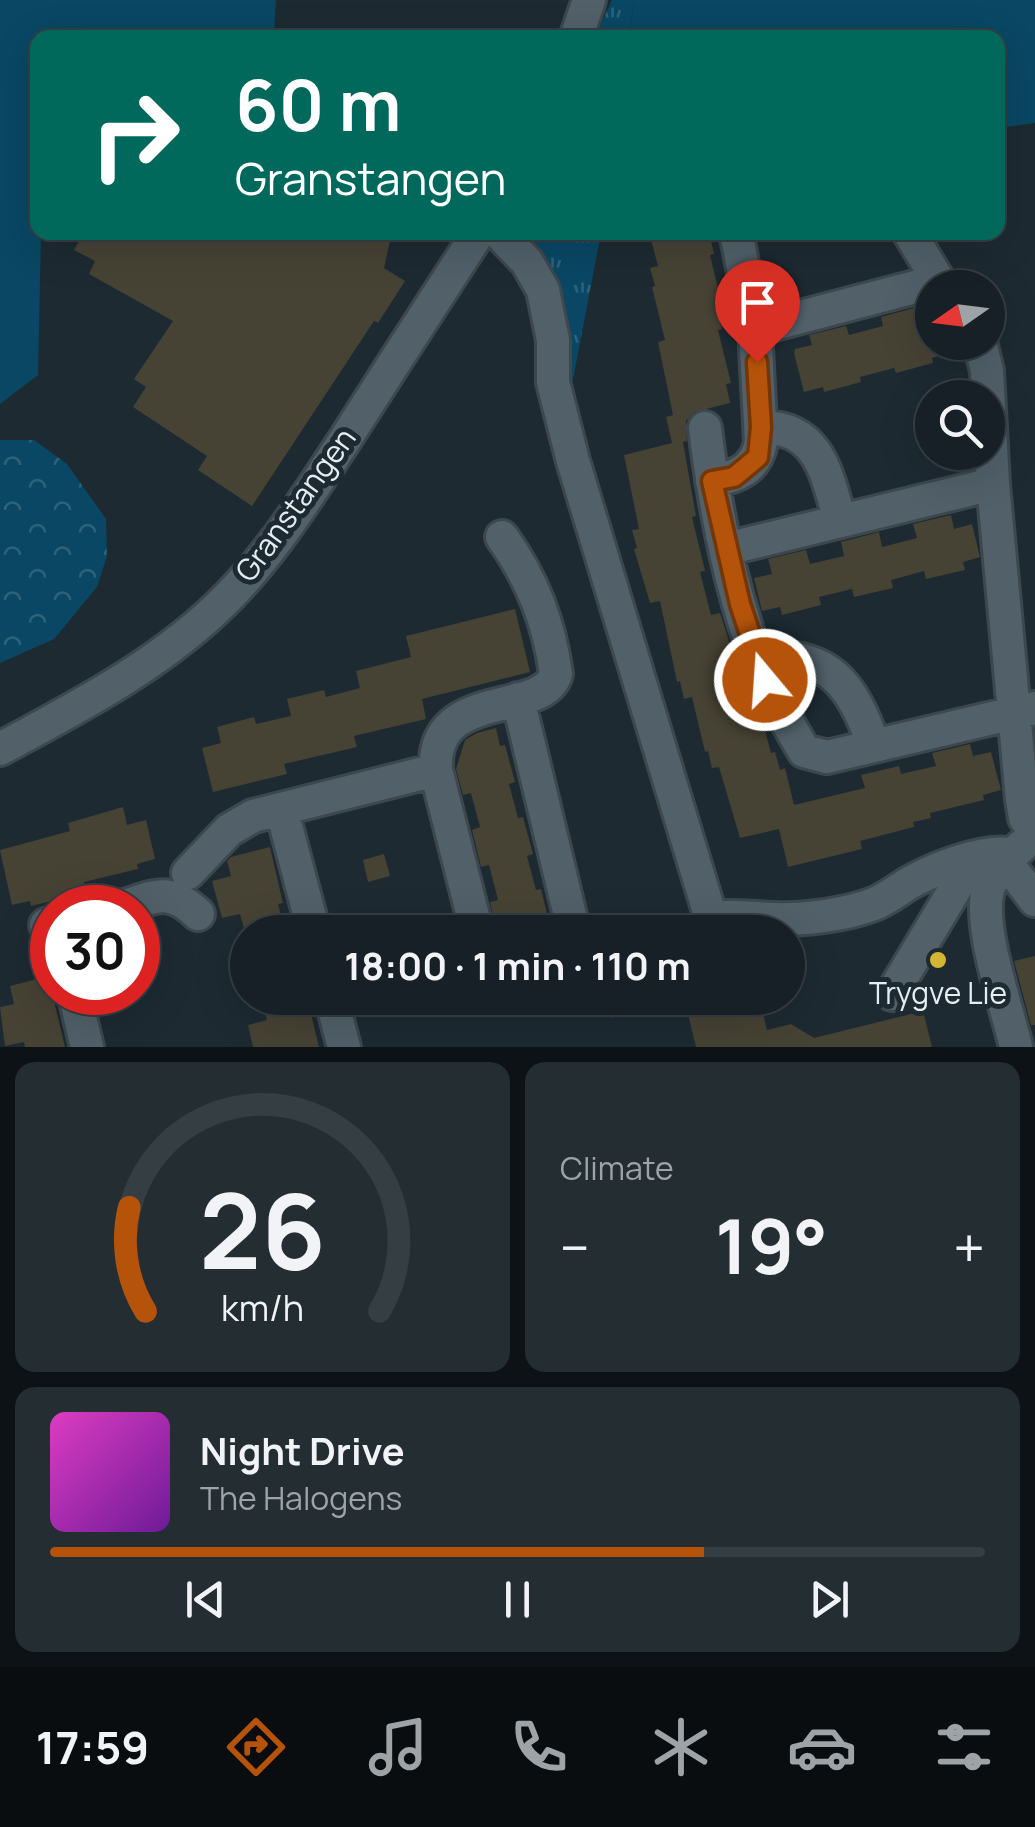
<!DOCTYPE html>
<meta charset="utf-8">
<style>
body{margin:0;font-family:Manrope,sans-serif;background:#232d32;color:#f1f3f6;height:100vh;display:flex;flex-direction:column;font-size:38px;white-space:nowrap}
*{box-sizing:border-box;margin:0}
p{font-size:32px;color:#9ea3a7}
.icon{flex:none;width:55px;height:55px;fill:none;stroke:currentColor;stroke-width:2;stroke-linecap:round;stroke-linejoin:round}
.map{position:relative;height:1047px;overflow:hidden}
.drawer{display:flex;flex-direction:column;gap:15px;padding:15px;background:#0c1215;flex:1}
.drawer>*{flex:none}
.guide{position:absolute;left:30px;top:30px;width:975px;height:210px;border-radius:20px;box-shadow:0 10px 40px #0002,0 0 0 2px #353e43;background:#00695c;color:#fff;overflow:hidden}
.needle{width:65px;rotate:256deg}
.fabs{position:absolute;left:915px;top:270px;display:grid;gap:20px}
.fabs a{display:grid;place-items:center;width:90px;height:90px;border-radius:50%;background:#162026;box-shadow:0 10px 40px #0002,0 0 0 2px #353e43;font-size:50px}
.speed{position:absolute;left:30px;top:885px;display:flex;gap:20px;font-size:50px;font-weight:700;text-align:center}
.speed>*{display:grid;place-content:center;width:130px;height:130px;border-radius:50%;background:#162026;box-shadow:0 10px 40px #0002,0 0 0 2px #353e43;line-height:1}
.speed .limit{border:15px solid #d22;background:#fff;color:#111}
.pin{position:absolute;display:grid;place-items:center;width:85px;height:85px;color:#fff;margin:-102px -42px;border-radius:50% 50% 50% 0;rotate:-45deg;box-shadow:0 0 10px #0007}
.pin .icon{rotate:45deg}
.me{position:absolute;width:110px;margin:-55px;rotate:342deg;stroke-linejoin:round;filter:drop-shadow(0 0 8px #0008)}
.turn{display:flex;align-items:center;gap:35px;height:210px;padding:0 40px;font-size:45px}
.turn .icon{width:130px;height:130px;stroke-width:2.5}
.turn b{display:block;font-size:70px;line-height:85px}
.big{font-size:75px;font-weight:700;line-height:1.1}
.drawer .card{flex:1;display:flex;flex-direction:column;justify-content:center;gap:15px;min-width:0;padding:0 35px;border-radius:20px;background:#232d32}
.drawer .dial{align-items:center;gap:0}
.dial svg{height:260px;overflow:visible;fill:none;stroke:#353e43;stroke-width:7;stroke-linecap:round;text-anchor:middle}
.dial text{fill:#f1f3f6;stroke:none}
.song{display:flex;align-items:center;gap:30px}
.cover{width:120px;height:120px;border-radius:15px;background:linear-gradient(135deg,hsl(310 70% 55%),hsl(280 70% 35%))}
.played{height:10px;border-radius:5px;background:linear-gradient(90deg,#b45309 70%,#353e43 70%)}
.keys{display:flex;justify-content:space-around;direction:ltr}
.heat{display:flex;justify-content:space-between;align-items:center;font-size:55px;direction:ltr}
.drawer .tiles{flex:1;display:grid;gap:15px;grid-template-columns:1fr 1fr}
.card:last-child{grid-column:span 2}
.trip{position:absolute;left:230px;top:915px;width:575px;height:100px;border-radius:50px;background:#162026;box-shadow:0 10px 40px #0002,0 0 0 2px #353e43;font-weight:700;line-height:100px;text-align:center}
.dock{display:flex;height:160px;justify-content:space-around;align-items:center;background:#090d0f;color:#9ea3a7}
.dock .icon{width:70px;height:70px}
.dock .current{color:#b45309}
.dock b{font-size:45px;color:#f1f3f6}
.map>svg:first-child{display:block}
.grass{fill:url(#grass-tufts)}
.forest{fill:url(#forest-crowns)}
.green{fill:#094764}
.building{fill:#464234}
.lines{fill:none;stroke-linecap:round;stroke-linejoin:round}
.minor-casing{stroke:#3c474e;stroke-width:38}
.minor{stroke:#516069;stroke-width:32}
.route-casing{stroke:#753606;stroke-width:25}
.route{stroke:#b45309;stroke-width:18}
.poi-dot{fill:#d5b534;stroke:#1d2a32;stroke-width:4}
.labels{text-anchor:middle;stroke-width:10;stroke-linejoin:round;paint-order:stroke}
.street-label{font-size:30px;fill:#e4edf2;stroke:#1d2a32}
.poi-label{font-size:30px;fill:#e4edf2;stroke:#1d2a32}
</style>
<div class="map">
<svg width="1035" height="1047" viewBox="0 0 1035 1047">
<defs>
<pattern id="grass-tufts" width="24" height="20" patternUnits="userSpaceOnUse" patternTransform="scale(2.5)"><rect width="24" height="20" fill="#094764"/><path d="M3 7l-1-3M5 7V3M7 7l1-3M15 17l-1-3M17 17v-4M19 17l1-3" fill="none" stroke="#2d627b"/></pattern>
<pattern id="forest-crowns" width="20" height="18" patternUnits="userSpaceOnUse" patternTransform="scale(2.5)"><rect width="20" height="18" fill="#094764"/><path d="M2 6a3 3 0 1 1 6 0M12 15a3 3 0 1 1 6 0" fill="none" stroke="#2d627b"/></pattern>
</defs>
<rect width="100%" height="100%" fill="#1d2a32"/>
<path class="grass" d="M 612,0 L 634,0 L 629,37 L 595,37 Z
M 526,233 L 601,233 L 571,390 Z"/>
<path class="forest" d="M 0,440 L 34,440 L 67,464 L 106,519 L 107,556 L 97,587 L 54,639 L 0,663 Z"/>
<path class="green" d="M 0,0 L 276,0 L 274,33 L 255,37 L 38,38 L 38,232 L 41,233 L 38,375 L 0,404 Z
M 634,0 L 1035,0 L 1035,123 L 998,128 L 998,38 L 872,38 L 869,35 L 863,38 L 629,37 Z"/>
<path class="building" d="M 84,232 L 392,232 L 384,268 L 405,281 L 378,323 L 374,321 L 252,506 L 198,470 L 207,456 L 133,407 L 146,387 L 134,379 L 173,321 L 89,274 L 95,261 L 74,250 Z
M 649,232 L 709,232 L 714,254 L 710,255 L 723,309 L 717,310 L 722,329 L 718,330 L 731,383 L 726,384 L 730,403 L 694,412 L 686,421 L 687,441 L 683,442 L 696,516 L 692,517 L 705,571 L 700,572 L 711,615 L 720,613 L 743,684 L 762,719 L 771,753 L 775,752 L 780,770 L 785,768 L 794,805 L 865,788 L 861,775 L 899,766 L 901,774 L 936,766 L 932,753 L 970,744 L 973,756 L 991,752 L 1001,790 L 983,795 L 984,800 L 930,813 L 931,818 L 913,822 L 914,827 L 860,841 L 862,849 L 788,867 L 779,829 L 740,838 L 719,767 L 712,768 L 708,751 L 705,752 L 692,697 L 684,699 L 680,681 L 677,682 L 660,601 L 650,603 L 634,549 L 637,548 L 632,530 L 639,529 L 624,455 L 672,443 L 666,417 L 673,415 L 658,342 L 665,340 L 652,287 L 655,286 L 650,268 L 658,266 Z
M 918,307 L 921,319 L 932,316 L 932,342 L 961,342 L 961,350 L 932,358 L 933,363 L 896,373 L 894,368 L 860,377 L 861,382 L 824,392 L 823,387 L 804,392 L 794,353 L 795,349 L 812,345 L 809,335 L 846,326 L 849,335 L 883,326 L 881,317 Z
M 951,515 L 954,529 L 972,524 L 979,553 L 980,557 L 963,562 L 965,570 L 926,579 L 924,571 L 891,580 L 893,588 L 854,597 L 852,589 L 819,597 L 821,605 L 782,615 L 780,607 L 762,611 L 754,578 L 772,574 L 768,559 L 806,550 L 810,564 L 844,556 L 841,542 L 879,532 L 882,547 L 917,538 L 913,524 Z
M 515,609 L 530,672 L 422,699 L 426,719 L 354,736 L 357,747 L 284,764 L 287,774 L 213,792 L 202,748 L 221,743 L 217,727 L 254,717 L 256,724 L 291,716 L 287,699 L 324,690 L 326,697 L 360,688 L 356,671 L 411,657 L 406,636 Z
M 496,728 L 500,746 L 505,745 L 515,782 L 509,784 L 518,818 L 523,817 L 533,854 L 527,856 L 536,890 L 541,889 L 550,926 L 545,928 L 547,932 L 496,932 L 490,902 L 498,900 L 489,865 L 481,867 L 472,830 L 480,827 L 471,793 L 463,795 L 456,769 L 465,740 L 477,733 Z
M 123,807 L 127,825 L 146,820 L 155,859 L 137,864 L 138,869 L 84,882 L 86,888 L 68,892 L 69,897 L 31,906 L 30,901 L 12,905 L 0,850 L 70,831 L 68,823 Z
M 270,847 L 283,903 L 278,904 L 285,932 L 245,932 L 240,914 L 222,918 L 212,881 L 231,876 L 227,861 L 231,857 Z
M 384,854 L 390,876 L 368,882 L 363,860 Z
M 1035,956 L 1035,1025 L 1031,1025 L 1014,961 Z
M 48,976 L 65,1047 L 25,1047 L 24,1042 L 5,1046 L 0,1007 L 14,1004 L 10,986 Z
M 261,998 L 301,998 L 305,1011 L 310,1010 L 319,1047 L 253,1047 L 248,1025 L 267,1020 Z
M 606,998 L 668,998 L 669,1004 L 611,1018 Z
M 684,998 L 759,998 L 767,1030 L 791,1024 L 814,1038 L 923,1011 L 932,1047 L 696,1047 Z"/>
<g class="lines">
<g class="minor-casing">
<path id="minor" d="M 576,38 L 589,0
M 498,232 L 527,262 L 543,290 L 553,340 L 553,382 L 573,461 L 711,918 C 733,915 751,918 773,919 C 804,920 845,915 874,904 C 889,898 901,887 915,880 C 937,868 988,848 1012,855
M 909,232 L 943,288
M 755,329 L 938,281
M 980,342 L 987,371 L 993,484 L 1022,799 L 1025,818 L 1035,832
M 761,427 C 820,427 827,475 840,521
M 705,428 C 715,510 733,606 767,683 C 777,706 791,728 804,751 L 827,757 L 1035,708
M 712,481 C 737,477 756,469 761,442 L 755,329 L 736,232
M 726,549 L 993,484
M 758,658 C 829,651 852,684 874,746
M 518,699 L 574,932
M 0,749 C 76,708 155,667 217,608 C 269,559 307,497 346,438 C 390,369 434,301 479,232
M 436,770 C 431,686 543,718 556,674 C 549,622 532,579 502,537
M 282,811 L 314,932
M 1002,865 L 1016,875 L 1035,900
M 188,873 L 229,830 L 253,816 L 436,770 L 477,932
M 117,908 C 154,898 167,885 198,914
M 46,925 L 52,923
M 74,992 L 87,1047
M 892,994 L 967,869 L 982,859
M 331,998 L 344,1047
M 1016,1047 C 1007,1008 980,932 987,894 C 991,873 1008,859 1023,845"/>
</g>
<use href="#minor" class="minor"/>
</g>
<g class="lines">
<g class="route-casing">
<path id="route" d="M 757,362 L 761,427 L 758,457 L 734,477 L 712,481 L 740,604 L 765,680"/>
</g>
<use href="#route" class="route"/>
</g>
<circle class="poi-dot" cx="938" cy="960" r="10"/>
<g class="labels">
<g class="street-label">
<text transform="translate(296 505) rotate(-54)" y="10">Granstangen</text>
</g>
<g class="poi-label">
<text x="938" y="1004">Trygve Lie</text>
</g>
</g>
</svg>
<div class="fabs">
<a><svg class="needle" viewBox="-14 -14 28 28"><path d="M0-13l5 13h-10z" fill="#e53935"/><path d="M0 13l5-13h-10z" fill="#9ea3a7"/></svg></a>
<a><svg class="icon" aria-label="search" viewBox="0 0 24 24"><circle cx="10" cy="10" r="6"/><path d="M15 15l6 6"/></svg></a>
</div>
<div class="speed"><div class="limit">30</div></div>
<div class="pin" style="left:757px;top:362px;background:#d93025"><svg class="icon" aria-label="arrive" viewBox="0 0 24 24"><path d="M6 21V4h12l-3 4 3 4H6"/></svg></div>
<svg class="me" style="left:765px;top:680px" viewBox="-20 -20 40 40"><circle r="17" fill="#b45309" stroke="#fff" stroke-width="3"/><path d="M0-11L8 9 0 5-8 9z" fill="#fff"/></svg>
<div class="trip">18:00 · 1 min · 110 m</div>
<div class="guide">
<div class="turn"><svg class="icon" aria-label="right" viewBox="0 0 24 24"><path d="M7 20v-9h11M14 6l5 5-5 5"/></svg><div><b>60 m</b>Granstangen</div></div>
</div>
</div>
<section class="drawer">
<div class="tiles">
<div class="card dial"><svg viewBox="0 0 100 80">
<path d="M14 69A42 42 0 1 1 86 69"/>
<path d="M14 69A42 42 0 0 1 9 37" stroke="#b45309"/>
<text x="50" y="56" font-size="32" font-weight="700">26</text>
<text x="50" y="72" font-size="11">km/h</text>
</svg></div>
<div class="card"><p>Climate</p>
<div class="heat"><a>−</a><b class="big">19°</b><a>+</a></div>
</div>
<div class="card">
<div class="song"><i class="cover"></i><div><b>Night Drive</b><p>The Halogens</p></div></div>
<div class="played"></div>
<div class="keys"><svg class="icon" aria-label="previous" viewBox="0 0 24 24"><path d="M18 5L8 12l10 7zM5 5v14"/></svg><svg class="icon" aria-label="pause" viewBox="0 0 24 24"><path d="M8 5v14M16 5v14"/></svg><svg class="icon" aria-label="next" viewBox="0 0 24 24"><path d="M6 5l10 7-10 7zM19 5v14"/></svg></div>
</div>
</div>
</section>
<nav class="dock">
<b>17:59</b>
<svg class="icon current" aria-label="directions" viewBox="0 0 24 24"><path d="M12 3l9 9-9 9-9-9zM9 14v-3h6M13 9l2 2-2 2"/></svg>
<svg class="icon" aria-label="music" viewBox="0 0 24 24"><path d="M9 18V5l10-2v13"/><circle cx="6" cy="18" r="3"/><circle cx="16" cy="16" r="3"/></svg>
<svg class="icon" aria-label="phone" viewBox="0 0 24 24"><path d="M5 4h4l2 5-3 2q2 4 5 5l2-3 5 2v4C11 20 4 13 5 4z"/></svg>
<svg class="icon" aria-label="climate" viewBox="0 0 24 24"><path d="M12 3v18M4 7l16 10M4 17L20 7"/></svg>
<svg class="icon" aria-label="car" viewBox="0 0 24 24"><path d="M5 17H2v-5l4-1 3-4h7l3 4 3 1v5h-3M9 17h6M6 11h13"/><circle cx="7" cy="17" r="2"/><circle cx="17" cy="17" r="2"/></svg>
<svg class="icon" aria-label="filters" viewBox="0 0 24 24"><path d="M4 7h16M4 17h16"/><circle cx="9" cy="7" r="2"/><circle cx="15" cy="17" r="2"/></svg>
</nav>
